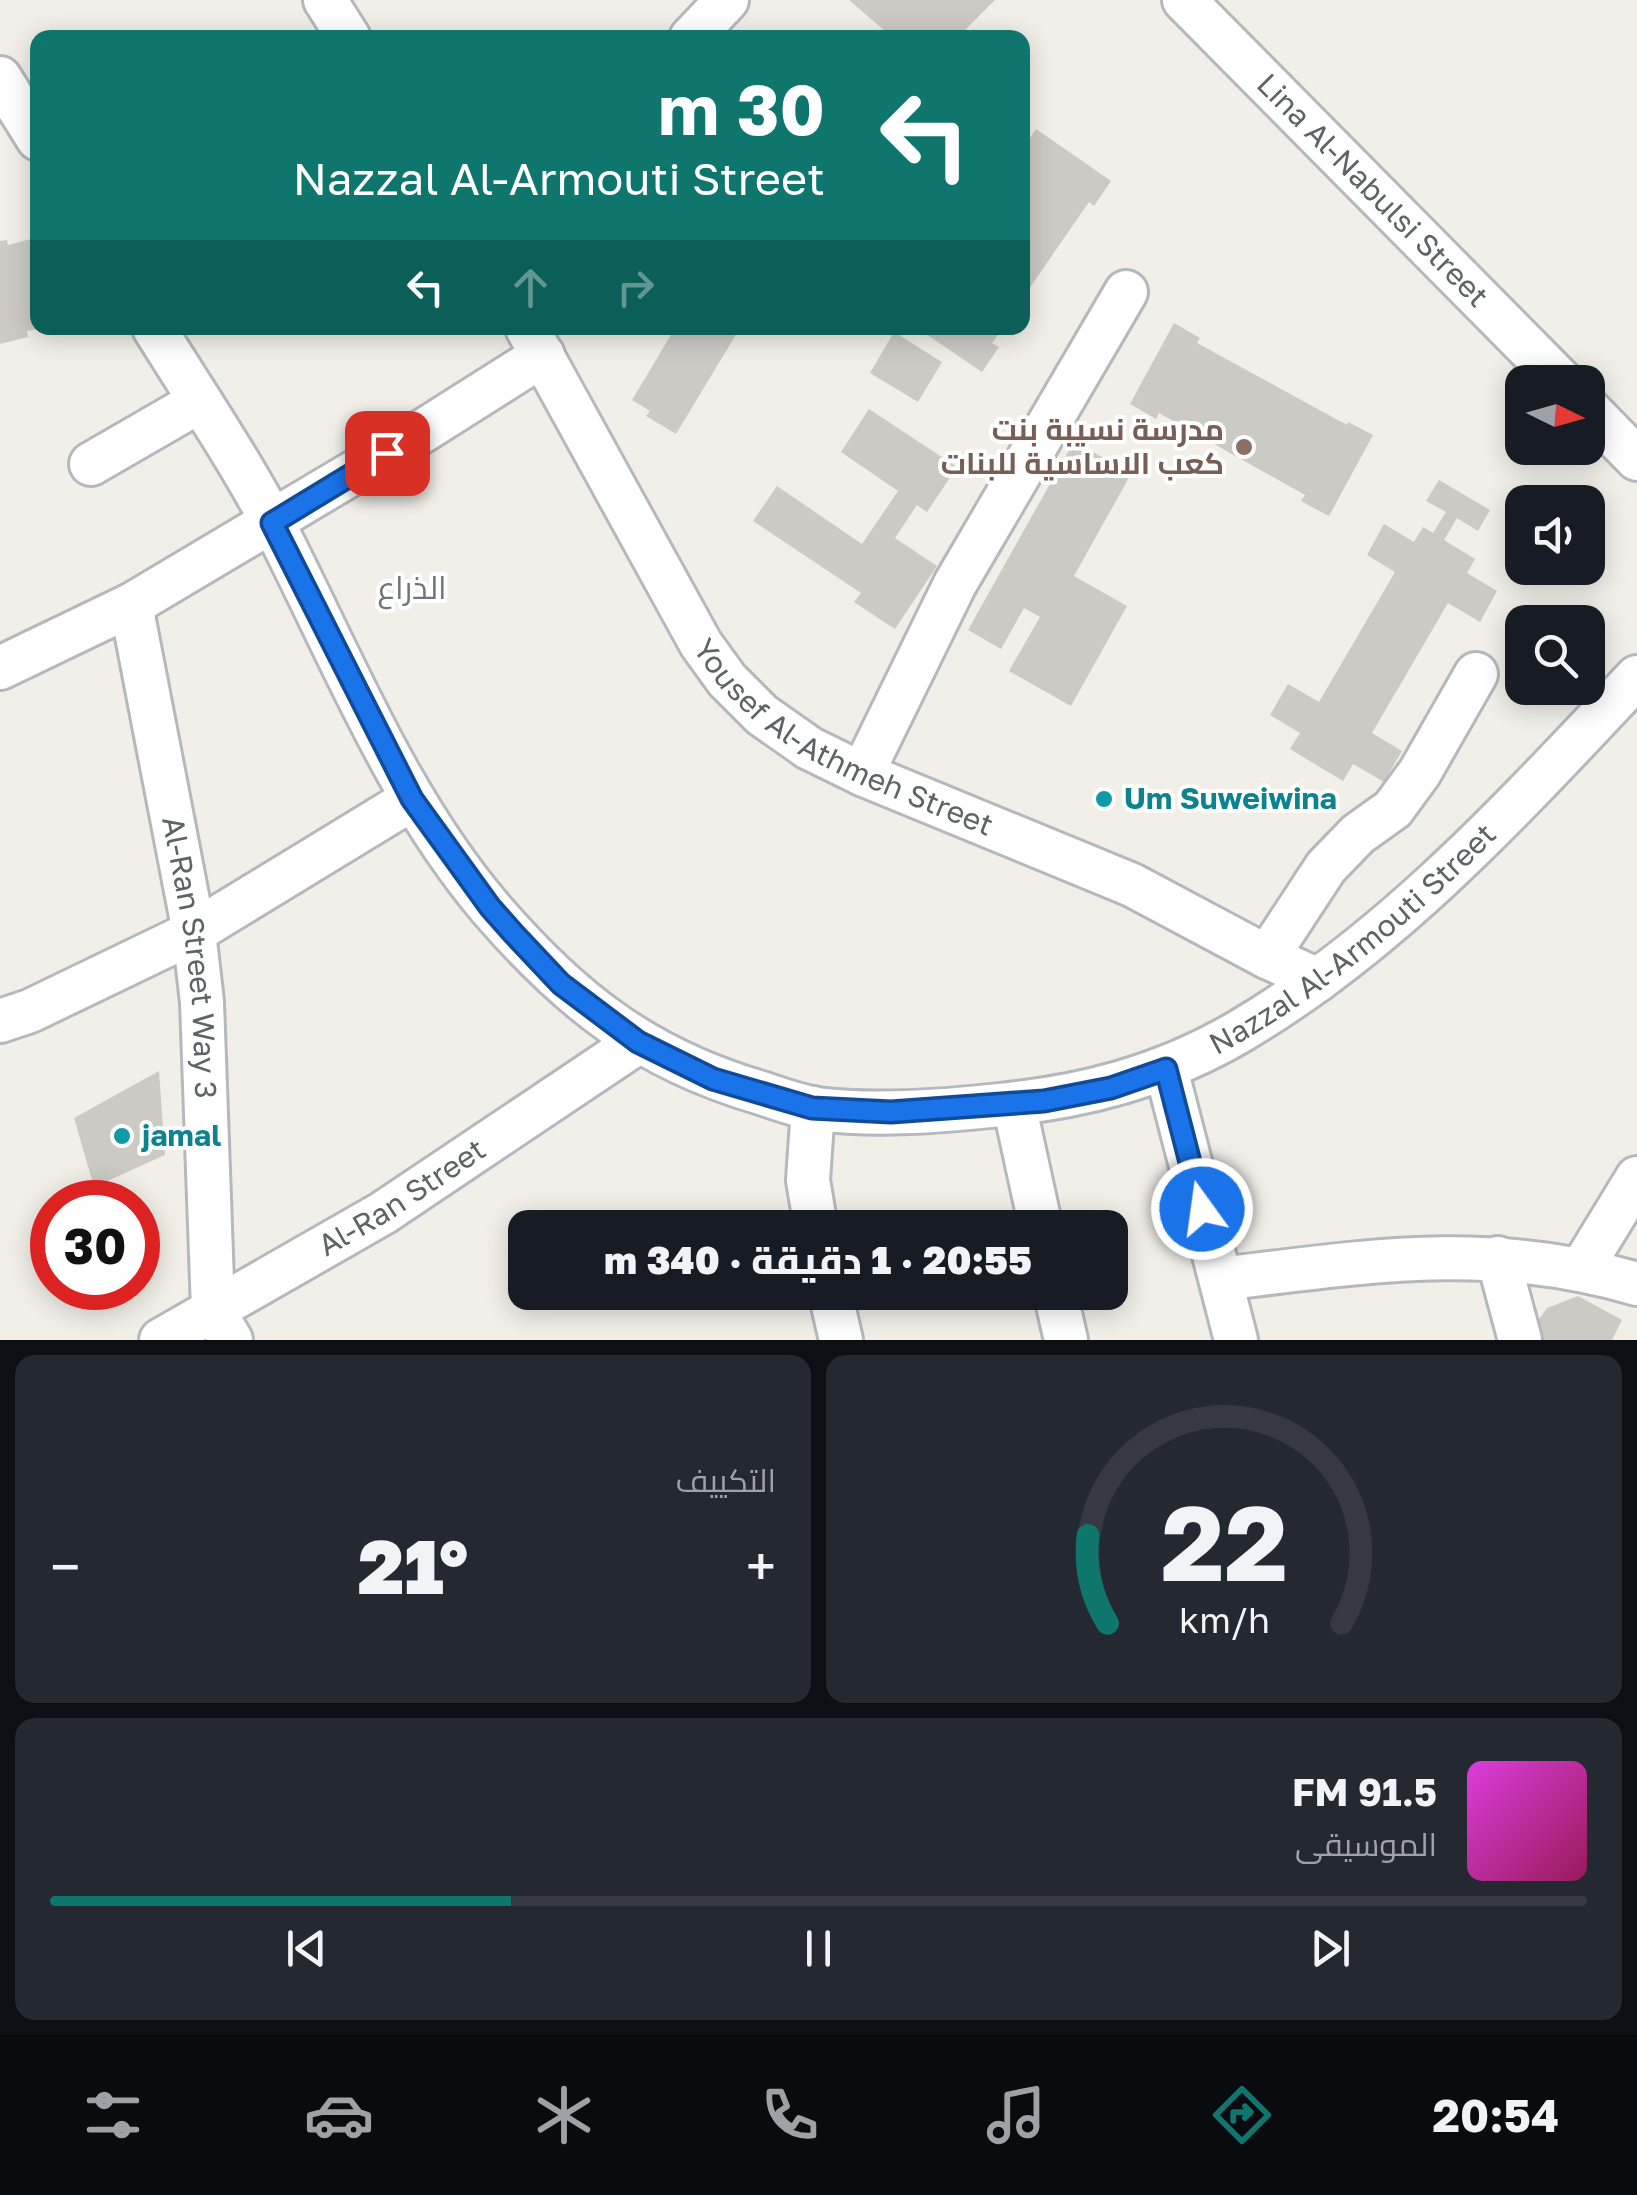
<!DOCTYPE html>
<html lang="ar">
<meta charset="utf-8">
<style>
body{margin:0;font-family:"Golos Text",Cairo,sans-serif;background:#242831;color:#f1f3f6;direction:rtl;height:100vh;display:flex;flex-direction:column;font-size:38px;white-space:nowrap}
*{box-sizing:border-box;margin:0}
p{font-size:32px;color:#9ea1a6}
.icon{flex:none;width:55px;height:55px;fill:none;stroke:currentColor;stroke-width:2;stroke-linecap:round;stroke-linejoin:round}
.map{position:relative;height:1340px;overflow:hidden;direction:ltr}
.sheet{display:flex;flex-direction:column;gap:15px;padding:15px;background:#0d0f14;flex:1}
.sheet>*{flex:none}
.guide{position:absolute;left:30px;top:30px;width:1000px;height:305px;border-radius:20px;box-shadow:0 5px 25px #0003;direction:rtl;background:#0f766e;color:#fff;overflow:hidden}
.needle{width:65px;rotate:95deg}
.tools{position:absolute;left:1505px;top:365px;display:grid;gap:20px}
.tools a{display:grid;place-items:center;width:100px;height:100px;border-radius:20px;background:#171b24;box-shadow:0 5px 25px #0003;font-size:50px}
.speed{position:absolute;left:30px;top:1180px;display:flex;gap:20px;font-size:50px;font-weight:700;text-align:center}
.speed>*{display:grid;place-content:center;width:130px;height:130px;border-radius:50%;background:#171b24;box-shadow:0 5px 25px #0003;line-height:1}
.speed .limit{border:15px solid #d22;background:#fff;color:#111}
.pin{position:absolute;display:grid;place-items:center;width:85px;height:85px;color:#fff;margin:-42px;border-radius:20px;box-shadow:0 5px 15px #0006}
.me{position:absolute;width:110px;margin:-55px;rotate:346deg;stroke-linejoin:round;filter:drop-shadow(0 0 8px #0008)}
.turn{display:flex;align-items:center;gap:35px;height:210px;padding:0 40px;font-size:45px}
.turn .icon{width:130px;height:130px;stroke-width:2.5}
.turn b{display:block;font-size:70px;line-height:85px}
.lanes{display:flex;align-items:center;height:95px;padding:0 40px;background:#0003;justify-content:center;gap:50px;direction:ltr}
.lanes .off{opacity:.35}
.big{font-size:75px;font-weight:800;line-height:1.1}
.sheet .tile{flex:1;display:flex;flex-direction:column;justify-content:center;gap:15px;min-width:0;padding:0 35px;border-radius:20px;background:#242831}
.sheet .dial{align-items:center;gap:0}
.dial svg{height:260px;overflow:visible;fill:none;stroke:#363941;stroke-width:7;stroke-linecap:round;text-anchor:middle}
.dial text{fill:#f1f3f6;stroke:none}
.song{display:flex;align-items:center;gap:30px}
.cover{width:120px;height:120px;border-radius:15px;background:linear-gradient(135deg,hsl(300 70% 55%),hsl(330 70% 35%))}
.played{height:10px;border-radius:5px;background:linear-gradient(90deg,#0f766e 30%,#363941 30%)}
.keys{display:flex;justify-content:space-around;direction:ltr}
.heat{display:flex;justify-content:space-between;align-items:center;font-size:55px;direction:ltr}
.sheet .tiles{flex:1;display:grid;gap:15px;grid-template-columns:1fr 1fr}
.tile:last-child{grid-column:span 2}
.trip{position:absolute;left:508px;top:1210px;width:620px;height:100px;border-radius:20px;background:#171b24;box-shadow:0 5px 25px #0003;font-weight:800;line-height:100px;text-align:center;direction:rtl}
.menu{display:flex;height:160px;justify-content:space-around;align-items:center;background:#090b0e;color:#9ea1a6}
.menu .icon{width:70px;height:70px}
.menu .selected{color:#0f766e}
.menu b{font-size:45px;color:#f1f3f6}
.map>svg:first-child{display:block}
.building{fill:#cccac5}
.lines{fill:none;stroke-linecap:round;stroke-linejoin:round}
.minor-casing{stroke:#b5b8bc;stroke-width:48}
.minor{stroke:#fff;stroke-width:42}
.route-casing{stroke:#114b97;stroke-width:25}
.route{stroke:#1a73e8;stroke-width:18}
.education-dot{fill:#8d6e63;stroke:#fff;stroke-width:4}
.culture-dot{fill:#0f9aa8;stroke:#fff;stroke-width:4}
.labels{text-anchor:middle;stroke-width:8;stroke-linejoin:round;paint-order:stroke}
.street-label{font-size:30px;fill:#5f6368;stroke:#fff}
.education-label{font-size:30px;font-weight:bold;fill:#785e54;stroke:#fff;text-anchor:end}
.culture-label{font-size:30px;font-weight:bold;fill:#0d838f;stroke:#fff;text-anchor:start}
.neighbourhood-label{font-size:32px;fill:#70757a;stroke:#fff}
</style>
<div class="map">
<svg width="1637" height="1340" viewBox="0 0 1637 1340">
<rect width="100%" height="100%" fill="#f1efe8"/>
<path class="building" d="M 849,0 L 995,0 L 957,38 L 893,38 Z
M 1036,129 L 1111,181 L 1094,206 L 1089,202 L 1022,299 L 1025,158 L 1022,150 Z
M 31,239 L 38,271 L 38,329 L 27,331 L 28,337 L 0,344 L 0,241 L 7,240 L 8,245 Z
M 1174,323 L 1200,338 L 1197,343 L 1347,425 L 1348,422 L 1373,435 L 1329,516 L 1301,501 L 1305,495 L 1159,413 L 1156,419 L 1130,404 Z
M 675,328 L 740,328 L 676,434 L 646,416 L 650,411 L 632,400 Z
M 917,328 L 1003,328 L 992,343 L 999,347 L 982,372 Z
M 894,332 L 942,362 L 918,402 L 870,373 Z
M 869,409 L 957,467 L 927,512 L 917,505 L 895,538 L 937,566 L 895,629 L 854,602 L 861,593 L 753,521 L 777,486 L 862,544 L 898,491 L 841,452 Z
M 1074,441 L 1131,474 L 1074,576 L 1127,606 L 1071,706 L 1009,671 L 1040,617 L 1024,608 L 1001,649 L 968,630 Z
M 1439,480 L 1490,510 L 1478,531 L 1457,518 L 1444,540 L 1475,559 L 1467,573 L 1497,591 L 1480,622 L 1448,603 L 1372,733 L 1402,751 L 1384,782 L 1353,764 L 1343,781 L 1290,749 L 1300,733 L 1270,715 L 1288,684 L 1319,702 L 1395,572 L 1367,555 L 1384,524 L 1414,542 L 1423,527 L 1433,533 L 1446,512 L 1426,501 Z
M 159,1071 L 165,1155 L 94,1187 L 74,1118 Z
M 1578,1296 L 1622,1320 L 1612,1340 L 1534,1340 L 1537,1322 L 1547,1308 Z"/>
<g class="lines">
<g class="minor-casing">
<g id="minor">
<path d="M 325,0 L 349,38"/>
<path id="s1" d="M 1184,0 L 1562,382"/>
<path d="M 691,38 L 727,0"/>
<path d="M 0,78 L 38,139"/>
<path id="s2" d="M 154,328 C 195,394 240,460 276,529 C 342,658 397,799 492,910 C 570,1000 643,1058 758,1092 C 777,1098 797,1106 817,1109 C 873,1116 933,1112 990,1106 C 1080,1098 1163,1077 1242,1030 C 1395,939 1516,805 1637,677"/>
<path id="s3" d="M 527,328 L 701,644 L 727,680 L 762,715 L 809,748 L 862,774 L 1132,885 L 1267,957 L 1318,980"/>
<path d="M 1588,409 L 1637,459"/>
<path d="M 91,464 L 200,401"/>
<path id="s4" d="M 131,605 L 194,932 L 202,1002 L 213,1310 L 231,1340"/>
<path d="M 0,668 L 131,605 L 415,436 L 543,355"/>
<path d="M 862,774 L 955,584 L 1126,292"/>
<path d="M 1267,957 L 1326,867 L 1358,834 L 1393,809 L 1420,772 L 1476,674"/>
<path d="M 0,1021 L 30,1011 L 194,932 L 412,799"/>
<path d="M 1166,1069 L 1236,1340"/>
<path d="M 1014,1104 L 1041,1228"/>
<path d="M 813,1108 L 808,1180 L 816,1228"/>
<path d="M 1498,1258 L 1520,1340"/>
<path d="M 1582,1268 L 1637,1178"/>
<path d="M 1221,1279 C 1369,1261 1490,1241 1637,1284"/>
<path d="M 830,1292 L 841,1340"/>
<path d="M 1055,1292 L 1066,1340"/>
<path id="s5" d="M 161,1340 L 383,1213 L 638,1042"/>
</g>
</g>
<use href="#minor" class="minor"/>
</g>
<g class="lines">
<g class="route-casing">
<path id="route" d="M 387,453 L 272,523 L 412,799 L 490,907 L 513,933 L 561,984 L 638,1042 L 713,1079 L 812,1108 L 891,1112 L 1044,1101 L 1111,1088 L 1166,1069 L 1202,1209"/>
</g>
<use href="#route" class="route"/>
</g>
<circle class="education-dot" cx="1244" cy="447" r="10"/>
<g class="culture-dot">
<circle cx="1104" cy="799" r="10"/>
<circle cx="122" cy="1136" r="10"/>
</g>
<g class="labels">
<g class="street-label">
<text dy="10" stroke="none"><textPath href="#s1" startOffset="268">Lina Al-Nabulsi Street</textPath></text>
<text dy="10" stroke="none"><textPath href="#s3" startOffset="535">Yousef Al-Athmeh Street</textPath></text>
<text dy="10" stroke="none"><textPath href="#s2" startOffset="1645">Nazzal Al-Armouti Street</textPath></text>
<text dy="10" stroke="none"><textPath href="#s4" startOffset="358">Al-Ran Street Way 3</textPath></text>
<text dy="10" stroke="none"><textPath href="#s5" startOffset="280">Al-Ran Street</textPath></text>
</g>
<g class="education-label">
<text x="1224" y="440">مدرسة نسيبة بنت<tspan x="1224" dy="34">كعب الاساسية للبنات</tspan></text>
</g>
<g class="culture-label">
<text x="1124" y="809">Um Suweiwina</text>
<text x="142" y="1146">jamal</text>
</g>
<g class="neighbourhood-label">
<text x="412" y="599">الذراع</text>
</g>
</g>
</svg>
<div class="tools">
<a><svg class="needle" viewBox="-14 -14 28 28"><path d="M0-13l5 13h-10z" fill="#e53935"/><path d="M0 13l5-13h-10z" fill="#9ea1a6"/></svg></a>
<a><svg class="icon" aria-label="sound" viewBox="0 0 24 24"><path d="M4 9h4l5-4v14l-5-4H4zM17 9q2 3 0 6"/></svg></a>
<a><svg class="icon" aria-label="search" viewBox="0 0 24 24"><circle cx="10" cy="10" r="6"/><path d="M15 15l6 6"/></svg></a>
</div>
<div class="speed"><div class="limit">30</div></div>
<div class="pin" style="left:387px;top:453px;background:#d93025"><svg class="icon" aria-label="arrive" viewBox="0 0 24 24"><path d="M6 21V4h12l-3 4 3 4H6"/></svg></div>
<svg class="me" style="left:1202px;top:1209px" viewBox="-20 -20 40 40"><circle r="17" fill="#1a73e8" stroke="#fff" stroke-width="3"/><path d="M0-11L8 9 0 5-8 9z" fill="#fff"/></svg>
<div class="trip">20:55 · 1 دقيقة · 340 m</div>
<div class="guide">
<div class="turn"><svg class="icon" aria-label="left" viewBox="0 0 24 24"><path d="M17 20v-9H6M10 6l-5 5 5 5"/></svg><div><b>30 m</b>Nazzal Al-Armouti Street</div></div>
<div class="lanes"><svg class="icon" aria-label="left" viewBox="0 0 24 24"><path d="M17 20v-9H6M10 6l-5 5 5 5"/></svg><svg class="icon off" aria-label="ahead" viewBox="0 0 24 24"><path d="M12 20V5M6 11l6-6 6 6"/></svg><svg class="icon off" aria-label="right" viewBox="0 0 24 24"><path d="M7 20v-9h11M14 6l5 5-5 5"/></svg></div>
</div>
</div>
<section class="sheet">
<div class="tiles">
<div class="tile dial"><svg viewBox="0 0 100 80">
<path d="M14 69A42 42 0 1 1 86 69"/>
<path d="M14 69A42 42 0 0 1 8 42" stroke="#0f766e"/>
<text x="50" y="56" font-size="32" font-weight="700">22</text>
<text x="50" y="72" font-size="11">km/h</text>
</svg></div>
<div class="tile"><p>التكييف</p>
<div class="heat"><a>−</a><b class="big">21°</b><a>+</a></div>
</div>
<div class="tile">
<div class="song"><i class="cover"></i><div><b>91.5 FM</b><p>الموسيقى</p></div></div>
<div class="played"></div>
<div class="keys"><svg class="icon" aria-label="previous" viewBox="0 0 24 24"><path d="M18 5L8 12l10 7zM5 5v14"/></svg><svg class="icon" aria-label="pause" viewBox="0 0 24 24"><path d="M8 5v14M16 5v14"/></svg><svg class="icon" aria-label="next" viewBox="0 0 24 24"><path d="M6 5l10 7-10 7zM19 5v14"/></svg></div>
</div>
</div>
</section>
<nav class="menu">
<b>20:54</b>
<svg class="icon selected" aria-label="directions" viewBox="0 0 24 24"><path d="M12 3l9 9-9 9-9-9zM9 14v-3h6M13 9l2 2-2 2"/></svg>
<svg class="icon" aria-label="music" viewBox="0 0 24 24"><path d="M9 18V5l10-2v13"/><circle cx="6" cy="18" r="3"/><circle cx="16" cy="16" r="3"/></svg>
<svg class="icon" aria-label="phone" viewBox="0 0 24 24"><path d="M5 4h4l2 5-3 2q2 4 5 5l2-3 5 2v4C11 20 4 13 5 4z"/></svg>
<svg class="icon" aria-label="climate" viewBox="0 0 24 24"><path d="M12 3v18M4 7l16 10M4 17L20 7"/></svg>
<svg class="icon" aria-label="car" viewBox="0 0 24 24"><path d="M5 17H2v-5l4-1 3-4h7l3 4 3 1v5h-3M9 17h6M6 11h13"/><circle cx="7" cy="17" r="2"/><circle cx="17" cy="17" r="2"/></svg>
<svg class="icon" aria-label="filters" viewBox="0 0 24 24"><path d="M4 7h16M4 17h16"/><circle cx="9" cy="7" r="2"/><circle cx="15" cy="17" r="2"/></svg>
</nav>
